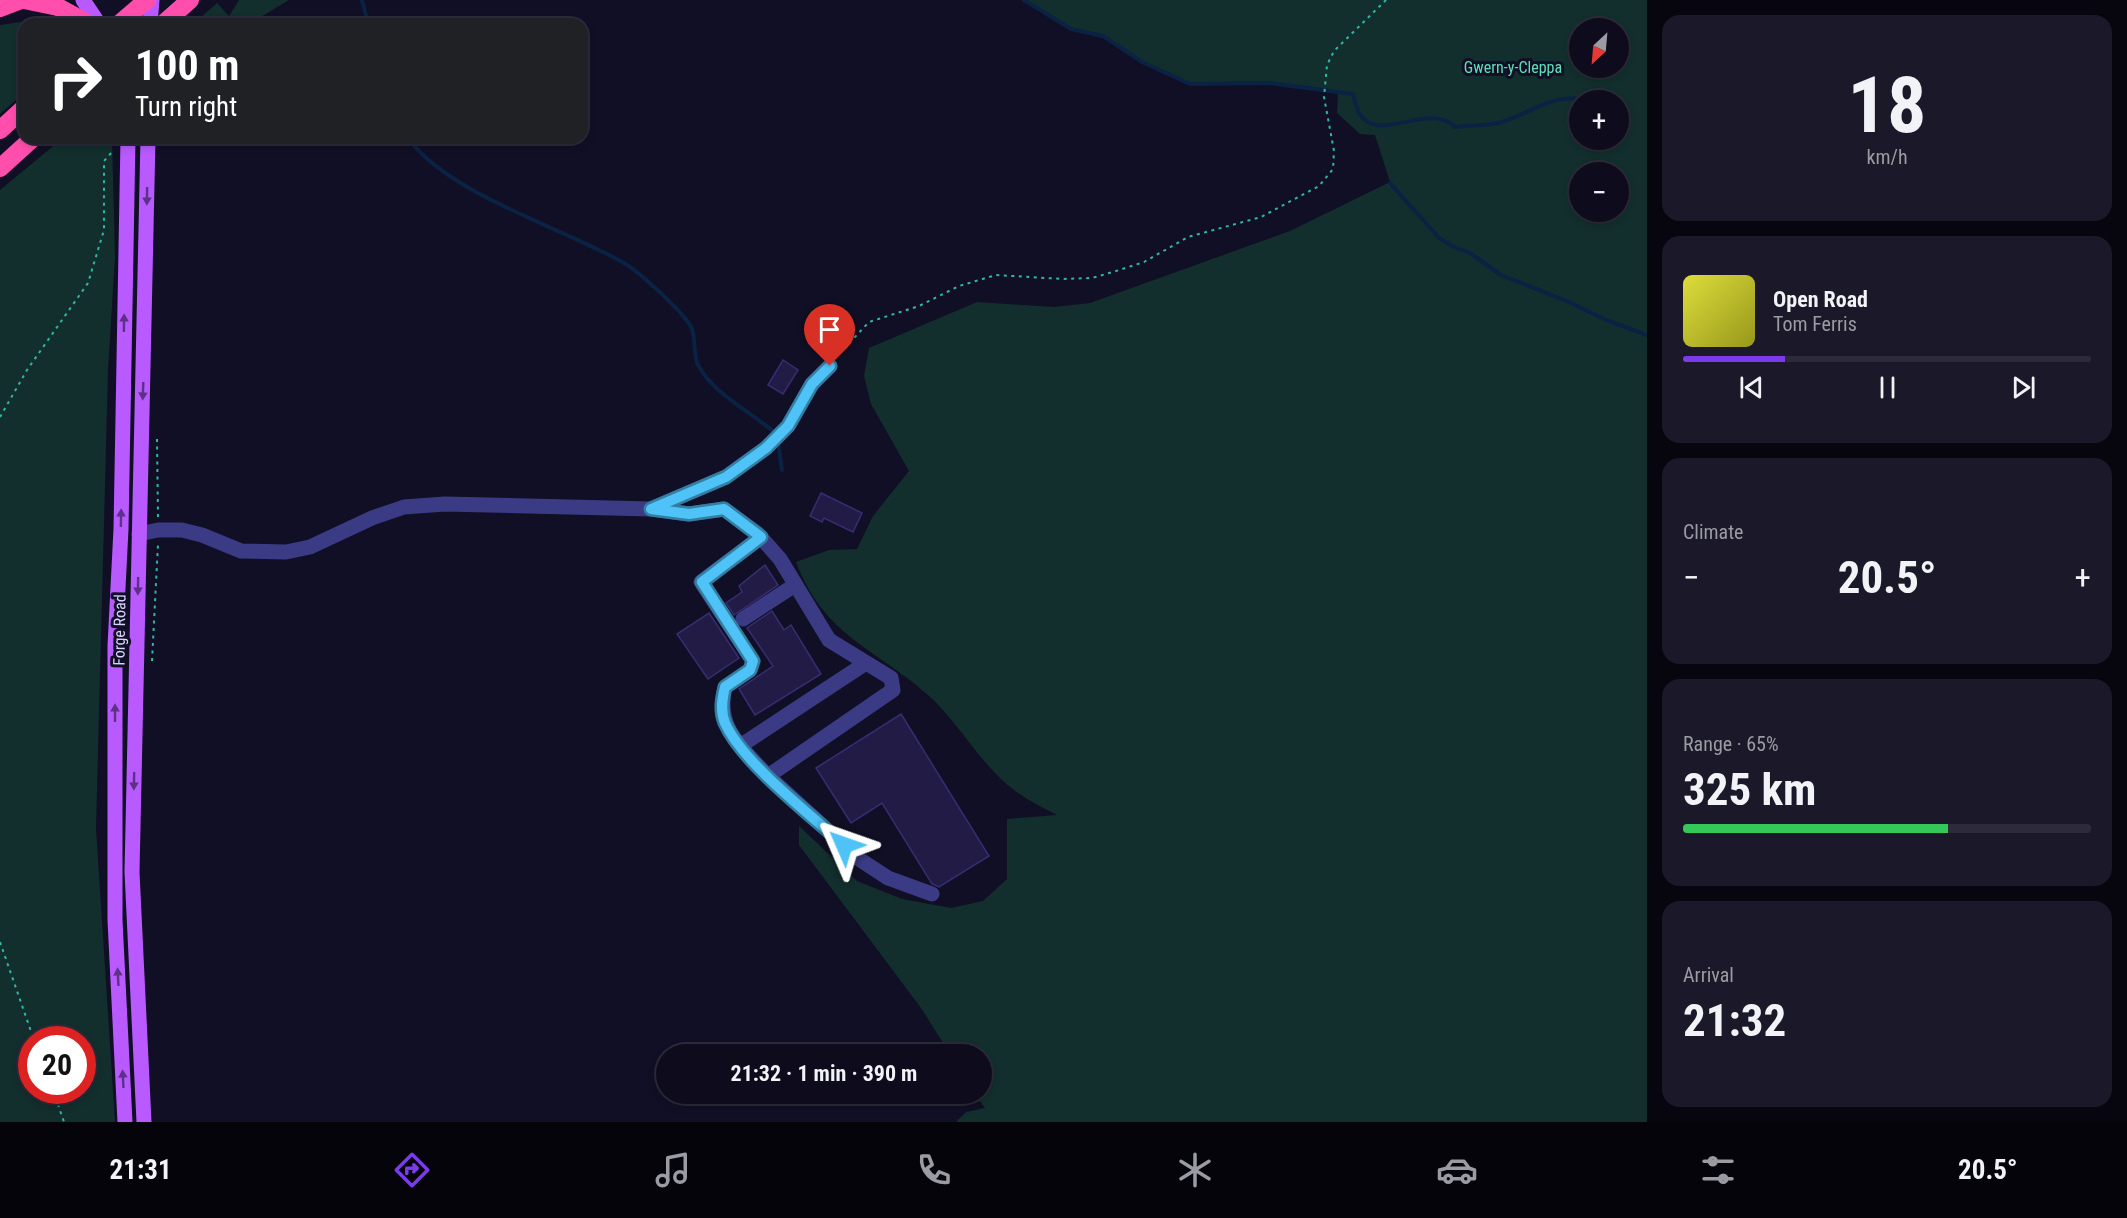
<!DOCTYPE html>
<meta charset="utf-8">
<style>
body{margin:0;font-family:"Roboto Condensed",sans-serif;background:#1b1929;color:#f1f3f6;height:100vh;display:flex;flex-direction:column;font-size:22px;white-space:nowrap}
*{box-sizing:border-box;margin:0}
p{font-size:20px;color:#9a9ba3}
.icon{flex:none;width:33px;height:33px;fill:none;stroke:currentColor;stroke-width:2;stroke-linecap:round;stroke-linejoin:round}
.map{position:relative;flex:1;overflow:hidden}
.panel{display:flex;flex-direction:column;gap:15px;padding:15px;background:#07060f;width:480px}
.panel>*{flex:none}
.guide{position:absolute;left:18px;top:18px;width:570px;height:126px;border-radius:18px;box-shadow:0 3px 9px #0003,0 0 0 2px #2d2b3b;background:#202124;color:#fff;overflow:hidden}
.needle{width:39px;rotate:206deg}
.tools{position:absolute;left:1569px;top:18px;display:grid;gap:12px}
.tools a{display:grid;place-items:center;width:60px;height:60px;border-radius:50%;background:#0d0b1c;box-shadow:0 3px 9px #0003,0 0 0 2px #2d2b3b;font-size:30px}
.speed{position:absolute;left:18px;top:1026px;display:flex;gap:12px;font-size:30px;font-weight:700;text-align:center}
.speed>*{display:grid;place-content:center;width:78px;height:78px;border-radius:50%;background:#0d0b1c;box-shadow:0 3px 9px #0003,0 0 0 2px #2d2b3b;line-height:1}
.speed .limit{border:9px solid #d22;background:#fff;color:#111}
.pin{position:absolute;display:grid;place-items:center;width:51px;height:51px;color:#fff;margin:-62px -26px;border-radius:50% 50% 50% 0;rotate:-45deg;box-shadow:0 0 6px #0007}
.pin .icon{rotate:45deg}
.me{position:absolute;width:66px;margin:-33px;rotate:313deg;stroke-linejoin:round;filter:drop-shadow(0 0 4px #0008)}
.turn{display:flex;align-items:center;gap:21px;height:126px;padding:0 18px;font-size:27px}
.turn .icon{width:78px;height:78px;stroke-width:2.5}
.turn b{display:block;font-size:42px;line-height:51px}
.big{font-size:45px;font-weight:700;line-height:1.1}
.panel .card{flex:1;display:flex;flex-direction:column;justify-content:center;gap:9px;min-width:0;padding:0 21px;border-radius:18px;background:#1b1929}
.panel .dial{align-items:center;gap:0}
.dial b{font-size:78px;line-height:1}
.song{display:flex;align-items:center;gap:18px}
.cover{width:72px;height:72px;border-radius:9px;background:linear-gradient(135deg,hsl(60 70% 55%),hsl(60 70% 35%))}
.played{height:6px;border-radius:3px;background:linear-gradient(90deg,#7c3aed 25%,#2d2b3b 25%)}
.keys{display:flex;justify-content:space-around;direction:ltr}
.heat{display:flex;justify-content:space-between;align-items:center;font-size:33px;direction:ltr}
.charge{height:9px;border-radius:4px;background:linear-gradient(90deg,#34c759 65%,#2d2b3b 0)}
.trip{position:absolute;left:656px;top:1044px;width:336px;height:60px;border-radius:30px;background:#0d0b1c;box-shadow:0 3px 9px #0003,0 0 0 2px #2d2b3b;font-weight:700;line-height:60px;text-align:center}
.dock{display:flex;height:96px;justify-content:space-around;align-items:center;background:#05040b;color:#9a9ba3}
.dock .icon{width:42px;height:42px}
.dock .active{color:#7c3aed}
.dock b{font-size:27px;color:#f1f3f6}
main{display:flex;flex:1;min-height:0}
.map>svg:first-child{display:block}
.green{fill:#122f2d;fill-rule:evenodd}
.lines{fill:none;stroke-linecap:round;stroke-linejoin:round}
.stream{stroke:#0a2243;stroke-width:4}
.building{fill:#211b46;stroke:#372d72;stroke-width:1.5}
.path{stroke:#2fb7a7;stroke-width:2;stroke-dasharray:3 4.5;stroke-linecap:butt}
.minor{stroke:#3a3b84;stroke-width:15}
.major{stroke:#b85aff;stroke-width:15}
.highway{stroke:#ff4eac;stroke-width:18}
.highway-bridge{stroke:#ff4eac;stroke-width:18}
.oneway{fill:#5c3187}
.route-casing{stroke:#337fa1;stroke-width:15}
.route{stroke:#4fc3f7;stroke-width:10}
.labels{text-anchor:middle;stroke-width:6;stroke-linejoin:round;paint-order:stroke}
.park-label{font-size:16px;fill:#5ee0b8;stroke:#110f25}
.street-label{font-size:16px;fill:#d6d3ff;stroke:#110f25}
</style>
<main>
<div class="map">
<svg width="1647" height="1122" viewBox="0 0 1647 1122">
<rect width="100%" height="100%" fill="#110f25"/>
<path class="green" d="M 239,0 L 289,0 L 249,24 L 193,24 L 217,3 L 229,16 Z
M 1024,0 L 1647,0 L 1647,1122 L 956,1122 L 966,1112 L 985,1108 L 975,1094 L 981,1094 L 981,1054 L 950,1054 L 921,1008 L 799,845 L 799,826 L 857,881 L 902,899 L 951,908 L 983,901 L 1007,879 L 1007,819 L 1057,815 C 1035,804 1014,793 997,775 C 972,750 954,718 928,695 C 875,648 824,636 796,562 L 829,550 L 857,549 L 873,516 L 909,471 L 871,404 L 864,376 L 869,348 L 977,302 L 1054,307 L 1090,303 L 1290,231 L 1390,182 L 1375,135 L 1360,134 L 1337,113 L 1338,94 L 1321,89 L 1269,83 L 1190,84 L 1142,62 L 1103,36 L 1071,29 ZM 1618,28 L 1618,68 L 1580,68 L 1580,28 ZM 1580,100 L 1618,100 L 1618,140 L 1580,140 ZM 1618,172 L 1618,212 L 1580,212 L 1580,172 Z
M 35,20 L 46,24 L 24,24 L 24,93 L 0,114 L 0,25 Z
M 63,138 L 112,138 L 115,257 L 108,369 L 96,828 L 115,1122 L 0,1122 L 0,190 ZM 32,1040 L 82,1040 L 82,1090 L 32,1090 Z"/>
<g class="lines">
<path class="stream" d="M 362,0 L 368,24
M 1024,0 L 1071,29 L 1103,36 L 1142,62 L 1190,84 L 1269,83 L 1353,94 C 1354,100 1356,107 1359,113 C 1377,145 1429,101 1455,127 C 1469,125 1485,126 1498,123 C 1530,115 1547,94 1585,99
M 408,138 C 448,194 563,228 624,263 C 638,271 687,315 692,329 C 696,340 693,355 698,365 C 715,396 751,411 776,434
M 1390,183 L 1439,238 L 1454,247 L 1470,253 L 1501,275 L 1569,302 L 1606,320 L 1647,335
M 778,441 L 782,470"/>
</g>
<path class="building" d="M 783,360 L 798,370 L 783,394 L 768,385 Z
M 821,493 L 862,513 L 853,532 L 824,518 L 822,522 L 810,516 Z
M 765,565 L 778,585 L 734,615 L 726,603 L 742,592 L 739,586 Z
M 772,611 L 784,630 L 791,625 L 821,674 L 755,715 L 739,689 L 773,666 L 747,628 Z
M 709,613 L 739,658 L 708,679 L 677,634 Z
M 901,714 L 989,856 L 939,887 L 932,884 L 882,803 L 851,823 L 816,768 Z"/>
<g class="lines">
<path class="path" d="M 839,354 L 869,322 L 919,306 L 959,286 L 996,275 L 1063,279 L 1092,278 L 1116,271 L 1144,262 L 1188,237 L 1261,217 L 1319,186 L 1333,169 L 1334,151 L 1324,97 L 1327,65 L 1334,51 L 1386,0
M 0,417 L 27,370 L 88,283 L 104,230 L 104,161 L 112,152
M 157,439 L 158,517
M 152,661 L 158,544
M 0,942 L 34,1040
M 53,1090 L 64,1122"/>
<path class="minor" d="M 651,509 L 689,514 L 724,509 L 757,533 L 780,559 L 829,640 L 891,678 L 893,690 L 768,776 C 742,748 715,728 725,687 L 750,670 L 753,661 L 701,582 L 761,537
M 139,534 L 158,530 L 182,530 L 202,535 L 241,551 L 286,552 L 310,547 L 372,518 L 404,507 L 445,504 L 651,509 L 726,477 L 766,448 L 788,426 L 812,384 L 830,366
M 743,619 L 795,585
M 740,746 L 866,663
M 768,776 L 859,859 L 888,878 L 932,894"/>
<path class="major" d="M 83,0 L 99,24
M 150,24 L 152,0
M 125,1122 L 115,920 L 115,646 L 121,529 L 128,138
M 144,1122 L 132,872 L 148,138"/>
<path class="highway" d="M 24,0 L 58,7 L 89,24
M 0,8 L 21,0
M 119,24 L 147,0
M 0,130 L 24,108
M 0,168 L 33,138"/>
<path class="highway-bridge" d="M 163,24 L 190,0"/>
</g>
<defs><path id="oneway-solid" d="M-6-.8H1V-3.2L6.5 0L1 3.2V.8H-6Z" transform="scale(1.5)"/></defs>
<g class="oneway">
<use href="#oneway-solid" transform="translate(147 196) rotate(91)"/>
<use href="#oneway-solid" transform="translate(124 323) rotate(-89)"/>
<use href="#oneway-solid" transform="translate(143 391) rotate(92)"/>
<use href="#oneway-solid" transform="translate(121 518) rotate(-89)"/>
<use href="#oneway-solid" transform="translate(138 586) rotate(91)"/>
<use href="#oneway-solid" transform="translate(115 713) rotate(-90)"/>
<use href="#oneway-solid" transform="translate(134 781) rotate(91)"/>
<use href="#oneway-solid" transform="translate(118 977) rotate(-93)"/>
<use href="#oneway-solid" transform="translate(123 1079) rotate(-93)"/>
</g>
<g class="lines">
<g class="route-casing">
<path id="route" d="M 830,366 L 812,384 L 788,426 L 766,448 L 726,477 L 651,509 L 689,514 L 724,509 L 761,537 L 702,582 L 753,661 L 750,670 L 725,687 C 722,699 720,711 725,723 C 743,763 810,814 844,845"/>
</g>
<use href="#route" class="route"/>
</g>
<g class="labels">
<g class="park-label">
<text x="1513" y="73">Gwern-y-Cleppa</text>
</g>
<g class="street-label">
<text transform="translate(119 630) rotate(-89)" y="6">Forge Road</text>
</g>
</g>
</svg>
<div class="tools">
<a><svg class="needle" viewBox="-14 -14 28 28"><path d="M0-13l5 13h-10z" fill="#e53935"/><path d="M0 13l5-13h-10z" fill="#9a9ba3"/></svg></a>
<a>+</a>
<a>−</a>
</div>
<div class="speed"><div class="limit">20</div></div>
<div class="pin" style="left:830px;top:366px;background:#d93025"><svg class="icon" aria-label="arrive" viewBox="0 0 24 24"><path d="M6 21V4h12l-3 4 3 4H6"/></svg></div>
<svg class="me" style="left:844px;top:845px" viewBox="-20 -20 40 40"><path d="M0-17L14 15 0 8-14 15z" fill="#4fc3f7" stroke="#fff" stroke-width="4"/></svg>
<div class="trip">21:32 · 1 min · 390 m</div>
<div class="guide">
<div class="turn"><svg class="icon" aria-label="right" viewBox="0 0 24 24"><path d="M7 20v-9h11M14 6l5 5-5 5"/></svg><div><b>100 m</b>Turn right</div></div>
</div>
</div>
<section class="panel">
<div class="card dial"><b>18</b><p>km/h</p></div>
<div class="card">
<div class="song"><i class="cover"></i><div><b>Open Road</b><p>Tom Ferris</p></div></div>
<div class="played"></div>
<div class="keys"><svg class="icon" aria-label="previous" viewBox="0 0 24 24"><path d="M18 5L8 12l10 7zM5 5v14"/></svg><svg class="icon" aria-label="pause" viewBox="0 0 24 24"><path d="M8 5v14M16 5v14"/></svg><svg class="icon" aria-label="next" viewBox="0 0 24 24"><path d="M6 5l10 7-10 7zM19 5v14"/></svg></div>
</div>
<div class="card"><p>Climate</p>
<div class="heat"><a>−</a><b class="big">20.5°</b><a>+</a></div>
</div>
<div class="card"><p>Range · 65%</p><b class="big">325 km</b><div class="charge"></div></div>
<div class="card"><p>Arrival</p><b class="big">21:32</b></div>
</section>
</main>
<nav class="dock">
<b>21:31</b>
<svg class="icon active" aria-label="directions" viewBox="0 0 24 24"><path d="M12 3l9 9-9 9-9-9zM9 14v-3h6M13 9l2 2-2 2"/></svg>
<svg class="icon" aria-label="music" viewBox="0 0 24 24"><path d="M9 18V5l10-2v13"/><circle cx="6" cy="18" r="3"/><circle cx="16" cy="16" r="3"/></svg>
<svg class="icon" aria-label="phone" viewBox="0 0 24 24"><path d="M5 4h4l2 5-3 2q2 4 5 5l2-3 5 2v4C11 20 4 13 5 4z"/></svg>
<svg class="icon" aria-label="climate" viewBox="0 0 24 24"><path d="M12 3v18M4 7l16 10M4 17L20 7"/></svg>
<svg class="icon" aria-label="car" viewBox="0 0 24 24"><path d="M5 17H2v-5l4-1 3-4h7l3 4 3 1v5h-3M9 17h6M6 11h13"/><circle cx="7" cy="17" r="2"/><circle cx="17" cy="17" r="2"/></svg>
<svg class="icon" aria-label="filters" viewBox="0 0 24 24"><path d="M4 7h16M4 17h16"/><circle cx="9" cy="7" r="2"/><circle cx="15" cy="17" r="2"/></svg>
<b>20.5°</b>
</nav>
